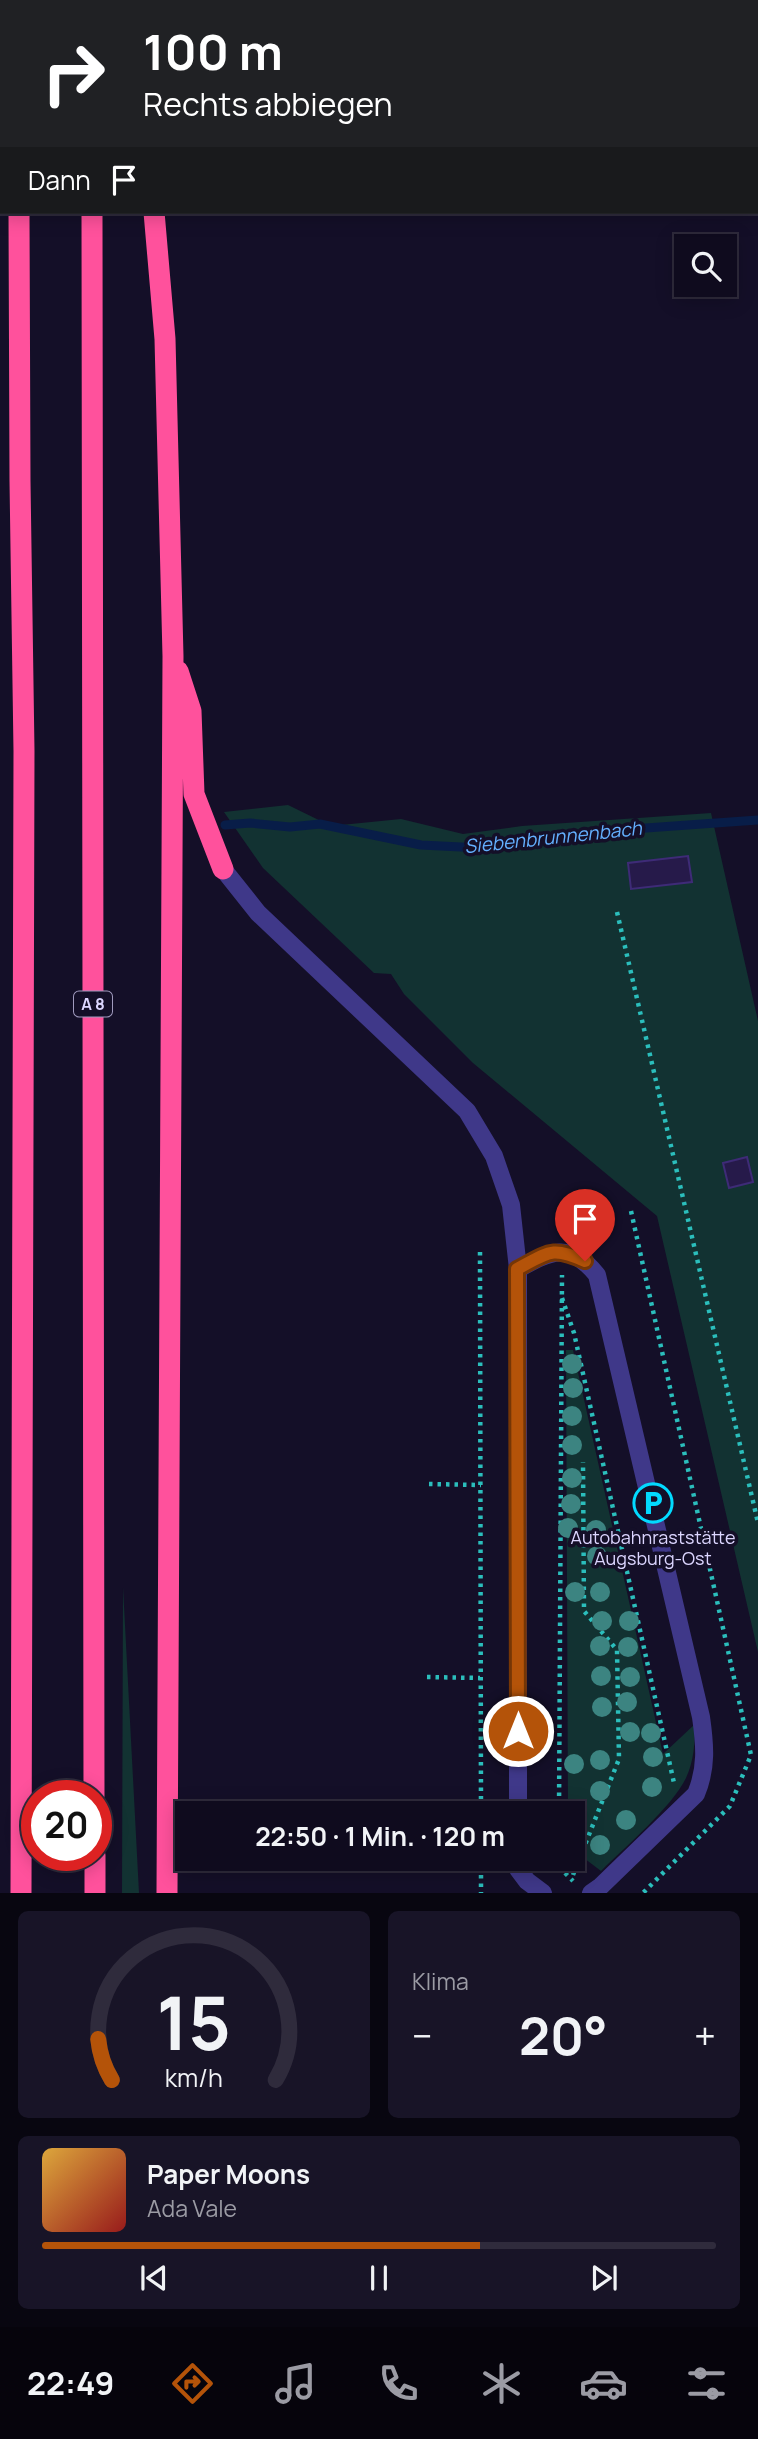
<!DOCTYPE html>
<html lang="de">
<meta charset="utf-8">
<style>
body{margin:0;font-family:Manrope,sans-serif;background:#181427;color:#f1f3f6;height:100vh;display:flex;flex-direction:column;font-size:26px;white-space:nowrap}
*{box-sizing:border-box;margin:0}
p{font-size:23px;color:#9b9ba4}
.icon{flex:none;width:38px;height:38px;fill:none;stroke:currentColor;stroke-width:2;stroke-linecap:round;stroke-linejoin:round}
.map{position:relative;height:1893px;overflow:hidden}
.sheet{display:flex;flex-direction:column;gap:18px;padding:18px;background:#080610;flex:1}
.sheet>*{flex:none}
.hud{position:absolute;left:0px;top:0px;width:760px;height:214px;box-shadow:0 4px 18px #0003,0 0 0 2px #2f2b3c;background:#202124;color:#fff;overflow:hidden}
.controls{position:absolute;left:674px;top:234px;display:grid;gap:14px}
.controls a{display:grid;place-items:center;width:63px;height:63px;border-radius:0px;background:#0f0b1e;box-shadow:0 4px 18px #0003,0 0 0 2px #2f2b3c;font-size:35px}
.speed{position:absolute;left:21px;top:1780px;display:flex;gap:14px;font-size:35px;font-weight:700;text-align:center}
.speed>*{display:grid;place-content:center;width:91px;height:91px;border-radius:50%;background:#0f0b1e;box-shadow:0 4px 18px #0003,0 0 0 2px #2f2b3c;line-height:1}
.speed .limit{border:10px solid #d22;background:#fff;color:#111}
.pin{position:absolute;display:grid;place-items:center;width:60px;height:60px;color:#fff;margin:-72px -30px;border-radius:50% 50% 50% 0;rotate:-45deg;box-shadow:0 0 7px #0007}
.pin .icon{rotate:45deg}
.me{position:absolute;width:77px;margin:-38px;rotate:0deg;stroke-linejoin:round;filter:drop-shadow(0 0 5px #0008)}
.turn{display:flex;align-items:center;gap:24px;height:147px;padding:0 28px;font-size:32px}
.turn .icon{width:91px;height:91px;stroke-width:2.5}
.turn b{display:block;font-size:49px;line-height:60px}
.then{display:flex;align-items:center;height:66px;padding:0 28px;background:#0003;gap:14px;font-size:26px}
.big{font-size:52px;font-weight:700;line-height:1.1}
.sheet .card{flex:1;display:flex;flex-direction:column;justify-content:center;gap:10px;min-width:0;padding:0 24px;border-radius:10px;background:#181427}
.sheet .dial{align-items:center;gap:0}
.dial svg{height:182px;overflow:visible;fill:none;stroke:#2f2b3c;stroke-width:7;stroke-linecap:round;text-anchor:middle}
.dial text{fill:#f1f3f6;stroke:none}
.song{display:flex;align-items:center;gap:21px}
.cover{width:84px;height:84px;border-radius:10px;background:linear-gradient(135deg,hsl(40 70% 55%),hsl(0 70% 35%))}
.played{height:7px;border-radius:4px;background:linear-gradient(90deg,#b45309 65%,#2f2b3c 65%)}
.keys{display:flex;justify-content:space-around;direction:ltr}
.heat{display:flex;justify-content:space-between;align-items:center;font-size:38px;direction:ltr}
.sheet .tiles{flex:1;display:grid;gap:18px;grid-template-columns:1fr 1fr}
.card:last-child{grid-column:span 2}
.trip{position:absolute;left:175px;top:1801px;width:410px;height:70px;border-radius:0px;background:#0f0b1e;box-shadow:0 4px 18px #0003,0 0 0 2px #2f2b3c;font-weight:700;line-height:70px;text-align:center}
.menu{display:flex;height:112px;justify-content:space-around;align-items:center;background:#06040c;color:#9b9ba4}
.menu .icon{width:49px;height:49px}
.menu .selected{color:#b45309}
.menu b{font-size:32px;color:#f1f3f6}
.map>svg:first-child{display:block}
.green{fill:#123232}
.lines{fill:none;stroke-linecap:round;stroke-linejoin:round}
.stream{stroke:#081d48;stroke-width:9}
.building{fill:#261a4a;stroke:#3e2b77;stroke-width:2}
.path{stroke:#2bbebc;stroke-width:4.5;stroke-dasharray:3.5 5;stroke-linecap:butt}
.lane{stroke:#3f3889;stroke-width:18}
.highway{stroke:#ff519c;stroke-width:21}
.tree{fill:#3c8481}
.route-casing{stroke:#753606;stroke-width:18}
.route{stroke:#b45309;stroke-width:12}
.labels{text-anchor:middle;stroke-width:7;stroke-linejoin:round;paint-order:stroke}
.shield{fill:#140f28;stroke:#a09abe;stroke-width:2}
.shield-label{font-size:16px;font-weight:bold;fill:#dcd6ff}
.poi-label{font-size:18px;fill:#dcd6ff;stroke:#140f28}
.water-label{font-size:19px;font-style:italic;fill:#64b0ff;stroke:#140f28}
</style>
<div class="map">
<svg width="758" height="1893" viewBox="0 0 758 1893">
<rect width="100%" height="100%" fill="#140f28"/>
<path class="green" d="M 288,805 L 331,826 L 401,819 L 463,834 L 522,826 L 711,813 L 758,1021 L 758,1652 L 657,1216 L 473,1063 L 404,994 L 391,974 L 374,973 L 263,868 L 224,812 Z
M 566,1350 L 573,1350 L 663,1754 L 695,1724 C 695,1742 694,1761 686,1778 C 672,1807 625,1847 601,1871 L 572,1849 L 572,1813 L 568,1813 Z
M 123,1587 L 139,1893 L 122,1893 Z"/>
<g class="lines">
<path class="stream" d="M 643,0 L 644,2
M 225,825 L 250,823 L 290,827 L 320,824 L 421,845 L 481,848 L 646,828 L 758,820"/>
</g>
<path class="building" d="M 688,856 L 692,882 L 631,889 L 628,863 Z
M 747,1157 L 753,1182 L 729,1188 L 723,1163 Z"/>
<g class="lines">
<path class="path" d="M 617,912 L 758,1523
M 631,1211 L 751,1755 L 730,1806 L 643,1893
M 480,1252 L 481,1813
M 562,1298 L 574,1333 L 674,1783
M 429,1484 L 481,1485
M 427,1677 L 480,1678
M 559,1813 L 562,1275
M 481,1858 L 481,1893
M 559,1867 L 573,1881
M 573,1875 L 619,1759 L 617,1650 L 584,1611 L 583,1462"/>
<path class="lane" d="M 223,869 L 258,913 L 467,1111 L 494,1156 L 511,1205 L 518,1269 L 518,1813
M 518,1269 C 551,1251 570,1241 597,1275 L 701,1717 C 705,1745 707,1768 696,1794 L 601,1886 L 591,1893
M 518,1869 L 527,1881 L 543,1893"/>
<path class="highway" d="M 19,0 L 19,2
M 92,0 L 92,2
M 131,0 L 131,2
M 19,212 L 20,481 L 24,751 L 21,1893
M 92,212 L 94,1796
M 154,212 L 165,339 L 173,656 L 167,1893
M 178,671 L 191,711 L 194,794 L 223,869
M 95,1855 L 95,1893"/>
</g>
<g class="tree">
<circle cx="572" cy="1364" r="10"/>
<circle cx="573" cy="1388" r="10"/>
<circle cx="572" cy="1416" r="10"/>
<circle cx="572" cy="1445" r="10"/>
<circle cx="572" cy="1478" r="10"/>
<circle cx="571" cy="1504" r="10"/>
<circle cx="568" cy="1528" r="10"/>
<circle cx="596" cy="1530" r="10"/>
<circle cx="597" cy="1556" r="10"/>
<circle cx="575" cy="1592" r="10"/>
<circle cx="600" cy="1592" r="10"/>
<circle cx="602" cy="1621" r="10"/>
<circle cx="629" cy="1621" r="10"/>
<circle cx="600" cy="1646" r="10"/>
<circle cx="628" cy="1647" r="10"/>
<circle cx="601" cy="1676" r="10"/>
<circle cx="630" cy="1677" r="10"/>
<circle cx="627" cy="1702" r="10"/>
<circle cx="602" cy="1707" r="10"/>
<circle cx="630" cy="1732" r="10"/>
<circle cx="651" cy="1733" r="10"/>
<circle cx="653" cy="1757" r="10"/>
<circle cx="600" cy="1760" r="10"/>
<circle cx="574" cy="1764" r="10"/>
<circle cx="652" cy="1787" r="10"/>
<circle cx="600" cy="1791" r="10"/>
<circle cx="626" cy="1820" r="10"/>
<circle cx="600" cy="1845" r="10"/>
</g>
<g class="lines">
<g class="route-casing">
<path id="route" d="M 518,1731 L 517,1269 C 549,1252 552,1246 585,1261"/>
</g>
<use href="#route" class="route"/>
</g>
<defs>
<g id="parking-ring" transform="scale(2.0125)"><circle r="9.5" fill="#140f28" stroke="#02daff" stroke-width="1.5"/><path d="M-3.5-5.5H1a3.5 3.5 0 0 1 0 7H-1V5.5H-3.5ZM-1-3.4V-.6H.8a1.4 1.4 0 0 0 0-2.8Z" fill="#02daff"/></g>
</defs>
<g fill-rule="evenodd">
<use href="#parking-ring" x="653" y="1503"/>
</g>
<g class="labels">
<rect class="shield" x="74" y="991.5" width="38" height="25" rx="5"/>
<g class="shield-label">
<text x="93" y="1010">A 8</text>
</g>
<g class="poi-label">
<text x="653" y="1544">Autobahnraststätte<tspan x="653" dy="21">Augsburg-Ost</tspan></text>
</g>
<g class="water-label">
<text transform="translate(553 837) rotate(-6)" y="7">Siebenbrunnenbach</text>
</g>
</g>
</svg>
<div class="controls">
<a><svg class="icon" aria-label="search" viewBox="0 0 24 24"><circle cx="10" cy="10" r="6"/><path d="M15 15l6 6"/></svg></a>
</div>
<div class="speed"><div class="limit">20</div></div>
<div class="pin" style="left:585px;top:1261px;background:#d93025"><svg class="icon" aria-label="arrive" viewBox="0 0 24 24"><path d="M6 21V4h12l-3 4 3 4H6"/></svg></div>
<svg class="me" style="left:518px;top:1731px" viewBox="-20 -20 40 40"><circle r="17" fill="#b45309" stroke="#fff" stroke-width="3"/><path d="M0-11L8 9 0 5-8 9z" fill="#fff"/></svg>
<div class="trip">22:50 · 1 Min. · 120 m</div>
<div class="hud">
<div class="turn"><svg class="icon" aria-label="right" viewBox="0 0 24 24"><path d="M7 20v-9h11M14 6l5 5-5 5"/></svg><div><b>100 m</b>Rechts abbiegen</div></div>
<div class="then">Dann<svg class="icon" aria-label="arrive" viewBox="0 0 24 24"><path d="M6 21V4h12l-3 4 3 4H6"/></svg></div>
</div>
</div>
<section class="sheet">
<div class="tiles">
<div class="card dial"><svg viewBox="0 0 100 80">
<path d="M14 69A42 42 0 1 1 86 69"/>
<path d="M14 69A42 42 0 0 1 8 51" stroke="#b45309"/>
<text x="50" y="56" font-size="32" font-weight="700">15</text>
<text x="50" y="72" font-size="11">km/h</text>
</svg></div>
<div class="card"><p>Klima</p>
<div class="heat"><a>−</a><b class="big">20°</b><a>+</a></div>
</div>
<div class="card">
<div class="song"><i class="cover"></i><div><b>Paper Moons</b><p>Ada Vale</p></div></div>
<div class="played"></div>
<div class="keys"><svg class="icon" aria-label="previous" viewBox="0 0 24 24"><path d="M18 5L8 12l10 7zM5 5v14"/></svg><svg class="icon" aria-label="pause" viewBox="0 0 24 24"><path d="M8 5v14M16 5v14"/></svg><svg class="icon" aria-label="next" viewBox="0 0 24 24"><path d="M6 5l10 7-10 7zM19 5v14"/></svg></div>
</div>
</div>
</section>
<nav class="menu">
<b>22:49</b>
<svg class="icon selected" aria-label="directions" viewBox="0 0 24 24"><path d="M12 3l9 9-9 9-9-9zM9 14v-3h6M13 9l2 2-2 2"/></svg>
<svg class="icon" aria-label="music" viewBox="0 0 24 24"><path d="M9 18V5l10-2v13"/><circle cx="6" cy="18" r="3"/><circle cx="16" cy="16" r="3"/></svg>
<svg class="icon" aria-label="phone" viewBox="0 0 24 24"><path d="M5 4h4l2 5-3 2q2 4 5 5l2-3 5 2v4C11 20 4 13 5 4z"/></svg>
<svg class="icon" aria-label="climate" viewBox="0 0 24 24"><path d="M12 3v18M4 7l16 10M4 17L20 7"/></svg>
<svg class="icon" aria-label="car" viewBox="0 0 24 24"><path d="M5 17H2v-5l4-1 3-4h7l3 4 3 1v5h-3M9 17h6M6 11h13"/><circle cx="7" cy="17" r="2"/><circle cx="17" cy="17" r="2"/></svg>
<svg class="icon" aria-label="filters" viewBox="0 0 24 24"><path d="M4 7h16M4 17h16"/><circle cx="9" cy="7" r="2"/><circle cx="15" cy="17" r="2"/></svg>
</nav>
